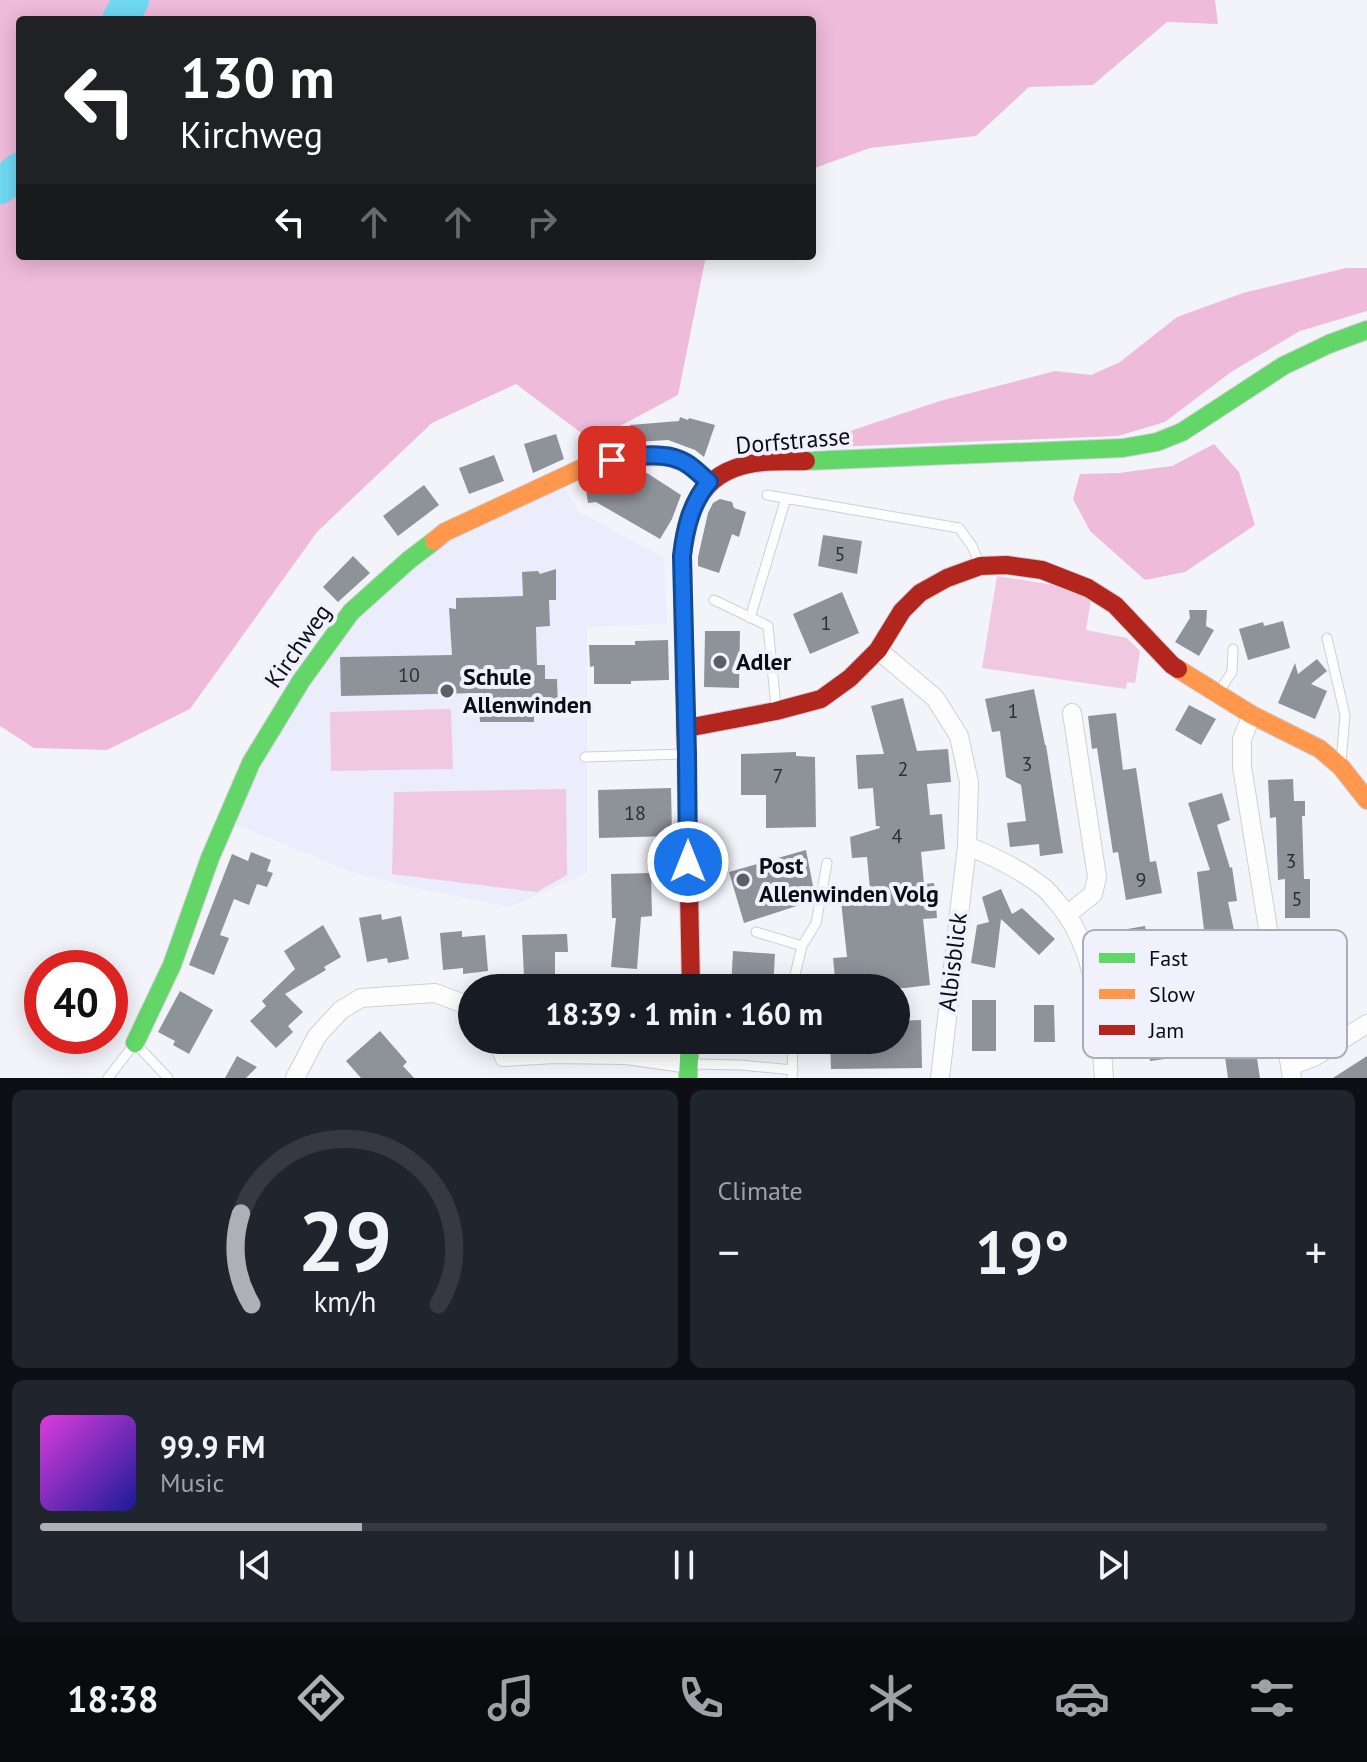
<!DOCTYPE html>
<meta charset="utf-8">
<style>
body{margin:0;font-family:"PT Sans",sans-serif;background:#20242c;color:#f1f3f6;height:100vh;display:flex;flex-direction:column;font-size:30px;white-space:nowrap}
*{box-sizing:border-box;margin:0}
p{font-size:26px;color:#9ea1a6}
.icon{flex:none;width:44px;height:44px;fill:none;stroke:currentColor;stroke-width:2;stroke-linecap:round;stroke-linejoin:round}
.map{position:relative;height:1078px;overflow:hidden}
.sheet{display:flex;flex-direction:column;gap:12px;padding:12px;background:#0d0f14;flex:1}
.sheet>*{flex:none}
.hud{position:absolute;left:16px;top:16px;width:800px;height:244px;border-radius:8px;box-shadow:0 4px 20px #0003;background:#202124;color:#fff;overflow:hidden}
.speed{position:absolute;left:24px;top:950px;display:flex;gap:16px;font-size:40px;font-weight:700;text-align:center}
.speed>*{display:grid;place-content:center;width:104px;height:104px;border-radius:50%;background:#171b24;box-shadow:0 4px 20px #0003;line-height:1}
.speed .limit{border:12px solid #d22;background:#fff;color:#111}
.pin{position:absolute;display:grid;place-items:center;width:68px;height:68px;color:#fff;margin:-34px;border-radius:16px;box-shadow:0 4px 12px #0006}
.me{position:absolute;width:88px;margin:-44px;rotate:0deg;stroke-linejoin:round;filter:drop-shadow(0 0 6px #0008)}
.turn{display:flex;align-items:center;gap:28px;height:168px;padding:0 32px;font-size:36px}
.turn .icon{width:104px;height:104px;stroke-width:2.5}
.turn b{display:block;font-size:56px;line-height:68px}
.lanes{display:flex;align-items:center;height:76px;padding:0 32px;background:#0003;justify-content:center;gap:40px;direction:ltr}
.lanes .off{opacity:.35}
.big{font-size:60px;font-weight:700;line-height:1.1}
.sheet .widget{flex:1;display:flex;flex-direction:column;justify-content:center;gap:12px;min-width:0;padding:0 28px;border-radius:12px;background:#20242c}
.sheet .dial{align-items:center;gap:0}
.dial svg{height:208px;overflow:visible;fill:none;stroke:#363941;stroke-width:7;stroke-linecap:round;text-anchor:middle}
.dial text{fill:#f1f3f6;stroke:none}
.song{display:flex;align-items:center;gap:24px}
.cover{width:96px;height:96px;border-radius:12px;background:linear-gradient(135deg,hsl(300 70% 55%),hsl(240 70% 35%))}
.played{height:8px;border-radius:4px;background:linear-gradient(90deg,#aeb0b5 25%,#363941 25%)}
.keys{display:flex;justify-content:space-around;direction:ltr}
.heat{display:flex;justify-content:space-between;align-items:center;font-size:44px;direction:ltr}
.sheet .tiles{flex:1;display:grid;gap:12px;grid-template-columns:1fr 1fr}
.widget:last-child{grid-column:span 2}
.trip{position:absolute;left:458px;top:974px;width:452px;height:80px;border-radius:40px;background:#171b24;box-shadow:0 4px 20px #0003;font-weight:700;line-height:80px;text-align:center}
.menu{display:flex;height:128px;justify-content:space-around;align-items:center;background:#090b0e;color:#9ea1a6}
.menu .icon{width:56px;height:56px}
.menu .on{color:#aeb0b5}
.menu b{font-size:36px;color:#f1f3f6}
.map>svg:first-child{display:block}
.built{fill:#ecedfc}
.green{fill:#f1c8e1}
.forest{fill:#eebbda}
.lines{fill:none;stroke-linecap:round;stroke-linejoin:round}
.river{stroke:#70d9f3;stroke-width:36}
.building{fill:#8e9299}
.lane-casing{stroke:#cecfd7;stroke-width:11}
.street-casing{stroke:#cecfd7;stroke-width:20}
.fast-casing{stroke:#cecfd7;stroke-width:20}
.slow-casing{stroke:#cecfd7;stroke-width:20}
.jam-casing{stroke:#cecfd7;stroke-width:20}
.lane{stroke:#fdfdfe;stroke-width:9}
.street{stroke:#fdfdfe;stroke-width:18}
.fast{stroke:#63d668;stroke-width:18}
.slow{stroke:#ff974d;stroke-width:18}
.jam{stroke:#b3261e;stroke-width:18}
.route-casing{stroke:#114b97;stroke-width:20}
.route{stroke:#1a73e8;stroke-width:14}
.poi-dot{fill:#5c5d65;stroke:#f0f1fd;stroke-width:3}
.labels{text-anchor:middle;stroke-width:8;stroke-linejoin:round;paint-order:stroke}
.number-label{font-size:20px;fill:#2c2e36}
.street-label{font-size:24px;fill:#0b0c15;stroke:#f0f1fd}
.poi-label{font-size:24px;font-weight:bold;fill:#0b0c15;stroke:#f0f1fd;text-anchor:start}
.key{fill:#f0f1fd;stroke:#abacb7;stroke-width:2}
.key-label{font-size:22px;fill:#0b0c15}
</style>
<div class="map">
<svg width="1367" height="1078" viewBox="0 0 1367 1078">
<rect width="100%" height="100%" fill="#f3f4fa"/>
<path class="built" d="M 564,487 L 580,513 L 664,557 L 667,624 L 587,627 L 587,873 L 510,907 L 411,887 L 352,872 L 232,823 L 264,756 L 352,620 L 451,537 Z"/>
<path class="green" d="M 997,576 L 1054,585 L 1091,599 L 1086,630 L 1127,638 L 1140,651 L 1135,683 L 1127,682 L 1126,689 L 982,668 Z
M 451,709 L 453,769 L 331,771 L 330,712 Z
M 566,789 L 567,875 L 537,892 L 392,874 L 394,792 Z"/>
<path class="forest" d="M 0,0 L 1215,0 L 1218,24 L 1167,22 L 1093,85 L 1029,87 L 976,136 L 870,148 L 812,169 L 812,20 L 20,20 L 20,256 L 706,256 L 678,395 L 592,441 L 516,384 L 432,423 L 317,532 L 190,709 L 107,750 L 34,748 L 0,726 Z
M 1346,268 L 1367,268 L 1367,311 L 1300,331 L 1231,372 L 1165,422 L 1118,436 L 834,447 L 835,436 L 940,401 L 1055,371 L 1091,375 L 1120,362 L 1177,317 L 1243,293 Z
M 1214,444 L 1239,472 L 1255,525 L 1185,572 L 1145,580 L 1090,531 L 1073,499 L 1080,474 L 1119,473 L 1172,466 Z"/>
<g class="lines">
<path class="river" d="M 120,20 L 131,0
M 0,186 L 20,170"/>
</g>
<path class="building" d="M 680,417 L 688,420 L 689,418 L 715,425 L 704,457 L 695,450 L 668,440 L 619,443 L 619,428 L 630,428 L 630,425 L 679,421 Z
M 556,434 L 564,459 L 533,473 L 524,444 Z
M 494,455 L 504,481 L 469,494 L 459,468 Z
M 634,473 L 647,473 L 681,495 L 672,519 L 660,539 L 596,502 L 588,503 L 585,484 L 596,479 Z
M 424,485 L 439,505 L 398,536 L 383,516 Z
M 720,499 L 732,502 L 734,508 L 746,512 L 739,537 L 732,534 L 719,573 L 698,566 L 698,557 L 708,513 L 713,503 Z
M 823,535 L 862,541 L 857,574 L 818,566 Z
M 353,556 L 370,573 L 338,602 L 323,587 Z
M 556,569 L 556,600 L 549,600 L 550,626 L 536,627 L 537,665 L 545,665 L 545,679 L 557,679 L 558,707 L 534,707 L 534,722 L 480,722 L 478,693 L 341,696 L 340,657 L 452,655 L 449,608 L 456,609 L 456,598 L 523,596 L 522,572 L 538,571 L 540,574 Z
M 842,592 L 859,633 L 810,654 L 793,614 Z
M 1189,610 L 1207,610 L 1206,626 L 1214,630 L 1199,656 L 1175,642 L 1190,618 Z
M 1283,621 L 1290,648 L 1248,660 L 1239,629 L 1263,622 L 1264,626 Z
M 705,631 L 740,631 L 739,688 L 704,687 Z
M 668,640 L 669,680 L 631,681 L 631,684 L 594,684 L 594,666 L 590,667 L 589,645 L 635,645 L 635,641 Z
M 1317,659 L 1327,671 L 1311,684 L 1327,691 L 1315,719 L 1278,703 L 1295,663 L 1298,674 Z
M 1034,689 L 1045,745 L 1046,745 L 1063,853 L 1040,856 L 1039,844 L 1010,847 L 1007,823 L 1026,821 L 1021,785 L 1006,777 L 1000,731 L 992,732 L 985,699 Z
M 903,698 L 917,751 L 948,749 L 951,782 L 927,784 L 930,815 L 942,814 L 945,849 L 921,852 L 924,884 L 934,883 L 937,918 L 923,919 L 930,985 L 905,988 L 836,988 L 833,958 L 847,957 L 840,892 L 870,889 L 867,857 L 852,858 L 850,837 L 880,828 L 879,826 L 876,826 L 873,788 L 858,789 L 856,755 L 884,754 L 871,706 Z
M 1189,705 L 1216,719 L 1201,745 L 1175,730 Z
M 1116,713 L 1123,770 L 1136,768 L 1150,862 L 1156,861 L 1162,893 L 1126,900 L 1118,852 L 1113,853 L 1097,748 L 1092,749 L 1088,716 Z
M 796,752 L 796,756 L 815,757 L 816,827 L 766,828 L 766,795 L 741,795 L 741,754 Z
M 1293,779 L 1294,801 L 1305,801 L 1305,816 L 1302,816 L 1304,879 L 1310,879 L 1310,918 L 1285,918 L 1285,879 L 1278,880 L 1276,817 L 1270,818 L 1268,780 Z
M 671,788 L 672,836 L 599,838 L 598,790 Z
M 1222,793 L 1230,820 L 1217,825 L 1230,868 L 1232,867 L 1237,901 L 1228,902 L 1246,987 L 1214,994 L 1202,931 L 1204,930 L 1197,872 L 1210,870 L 1188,803 Z
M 806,850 L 814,891 L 812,901 L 744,923 L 729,872 Z
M 251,852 L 271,860 L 267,871 L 273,873 L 267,887 L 257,884 L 249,905 L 234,899 L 220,935 L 229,938 L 214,975 L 189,965 L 232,854 L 248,861 Z
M 651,873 L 652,916 L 641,917 L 637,969 L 611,967 L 616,918 L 612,918 L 611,874 Z
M 1001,889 L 1012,914 L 1022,908 L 1055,939 L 1039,955 L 1001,919 L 995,968 L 971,963 L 977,925 L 989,922 L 982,897 Z
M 381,914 L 382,920 L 401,916 L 409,959 L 388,963 L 387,958 L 367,962 L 359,918 Z
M 323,925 L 341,957 L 324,967 L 326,970 L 285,994 L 303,1012 L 288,1026 L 293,1032 L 276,1048 L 250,1021 L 266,1006 L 262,1001 L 295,969 L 284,951 Z
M 1145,926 L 1152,961 L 1116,967 L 1110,932 Z
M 462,931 L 462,937 L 485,935 L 488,971 L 463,974 L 463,968 L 443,970 L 440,933 Z
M 567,934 L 568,952 L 555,952 L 555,975 L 524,976 L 522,935 Z
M 733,951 L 775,954 L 773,988 L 731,988 Z
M 1187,989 L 1195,1055 L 1150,1061 L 1146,1027 L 1139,1028 L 1135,996 Z
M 180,991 L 213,1010 L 189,1054 L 173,1045 L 175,1041 L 158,1032 Z
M 972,1000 L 996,1000 L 996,1051 L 972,1051 Z
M 1034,1005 L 1054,1005 L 1055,1042 L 1034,1042 Z
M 921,1020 L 922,1068 L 831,1069 L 830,1040 L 896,1040 L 896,1021 Z
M 380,1031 L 407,1062 L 403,1066 L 414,1078 L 361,1078 L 346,1061 Z
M 1253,1032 L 1260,1078 L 1228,1078 L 1222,1036 Z
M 237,1056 L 257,1067 L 246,1078 L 225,1078 Z
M 1367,1056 L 1367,1078 L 1333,1078 Z"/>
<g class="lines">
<g class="lane-casing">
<path id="lane" d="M 767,495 L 959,528 L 972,546 L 979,563
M 714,600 L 768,626 L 776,707
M 750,618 L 786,498
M 1327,638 L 1345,715 L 1341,763
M 1219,691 L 1232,672 L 1233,649
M 585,757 L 684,754
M 756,932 L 802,946 L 794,979 L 794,988
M 802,946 L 816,923 L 827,863
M 1200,1010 L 1278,995
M 692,1064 L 741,1065 L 793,1070
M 108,1078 L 135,1043 L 168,1078
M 792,1078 L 793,1040"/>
</g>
<g class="street-casing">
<path id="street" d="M 878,650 L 935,698 L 959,736 L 969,782 L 967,846 L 940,1078
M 1252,715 L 1242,739 L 1242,767 L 1292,1078
M 967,846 C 993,856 1021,870 1043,887 C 1048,891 1052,896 1056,901 C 1099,950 1099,1017 1104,1078
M 1068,914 L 1093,894 L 1097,877 L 1072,713
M 497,1040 L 504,1057 L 554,1054 L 626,1055 L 690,1064
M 1290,1066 L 1314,1057 L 1367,1024
M 295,1078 L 317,1036 L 341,1010 L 361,998 L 435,993 L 472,1007"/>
</g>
<g class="fast-casing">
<path id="fast" d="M 806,461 L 1123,448 L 1157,442 L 1182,432 L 1283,366 L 1329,344 L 1367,330
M 135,1043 L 172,965 L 210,858 L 251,763 L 301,681 L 351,612 L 409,560 L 434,541
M 688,1078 L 690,1040"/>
</g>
<g class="slow-casing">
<path id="slow" d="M 434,541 L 445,532 L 591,464 L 632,457 L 668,456 L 689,465 L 709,482
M 1178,669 L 1252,715 L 1320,749 L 1341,767 L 1367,800"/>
</g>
<g class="jam-casing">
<path id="jam" d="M 687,728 L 776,711 L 821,699 L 850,678 L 878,650 L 902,611 L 920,593 L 947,578 L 980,566 L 1006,565 L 1042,570 L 1088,588 L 1115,605 L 1172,665 L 1178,669
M 691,988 L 682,556 C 688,511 699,474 750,464 C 768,460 788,462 806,461"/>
</g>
<use href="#lane" class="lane"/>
<use href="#street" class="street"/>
<use href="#fast" class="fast"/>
<use href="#slow" class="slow"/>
<use href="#jam" class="jam"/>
</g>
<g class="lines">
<g class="route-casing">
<path id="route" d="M 612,460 C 635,456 668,450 689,465 C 696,470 702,476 709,482 C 691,503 685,529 682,556 L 687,754 L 688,862"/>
</g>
<use href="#route" class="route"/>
</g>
<g class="poi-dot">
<circle cx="720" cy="662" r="8"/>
<circle cx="447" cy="691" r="8"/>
<circle cx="743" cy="880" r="8"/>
</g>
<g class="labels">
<g class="number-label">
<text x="840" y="561">5</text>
<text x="826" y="630">1</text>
<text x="409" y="682">10</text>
<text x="1013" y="718">1</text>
<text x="1027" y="771">3</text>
<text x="903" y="776">2</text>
<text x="778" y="783">7</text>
<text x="635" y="820">18</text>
<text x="897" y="843">4</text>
<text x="1291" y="868">3</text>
<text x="1141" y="887">9</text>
<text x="1297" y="906">5</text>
</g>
<g class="street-label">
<text transform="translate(793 441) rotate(-5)" y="8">Dorfstrasse</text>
<text transform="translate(298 646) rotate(-55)" y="8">Kirchweg</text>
<text transform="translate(953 962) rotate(-83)" y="8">Albisblick</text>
</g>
<g class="poi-label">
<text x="736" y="670">Adler</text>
<text x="463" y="685">Schule<tspan x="463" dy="28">Allenwinden</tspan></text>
<text x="759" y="874">Post<tspan x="759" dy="28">Allenwinden Volg</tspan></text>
</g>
</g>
<rect x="1083" y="930" width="264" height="128" rx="12" class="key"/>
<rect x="1099" y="953" width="36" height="10" fill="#63d668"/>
<rect x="1099" y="989" width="36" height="10" fill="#ff974d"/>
<rect x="1099" y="1025" width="36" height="10" fill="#b3261e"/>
<g class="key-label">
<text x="1149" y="966">Fast</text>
<text x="1149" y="1002">Slow</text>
<text x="1149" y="1038">Jam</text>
</g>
</svg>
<div class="speed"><div class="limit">40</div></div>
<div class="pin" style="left:612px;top:460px;background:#d93025"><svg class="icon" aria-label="arrive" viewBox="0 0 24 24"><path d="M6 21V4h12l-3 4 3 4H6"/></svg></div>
<svg class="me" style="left:688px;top:862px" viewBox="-20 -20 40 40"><circle r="17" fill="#1a73e8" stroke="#fff" stroke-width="3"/><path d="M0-11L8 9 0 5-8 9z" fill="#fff"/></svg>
<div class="trip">18:39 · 1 min · 160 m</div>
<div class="hud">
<div class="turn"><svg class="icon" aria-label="left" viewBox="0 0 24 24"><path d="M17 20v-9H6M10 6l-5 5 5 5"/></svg><div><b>130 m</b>Kirchweg</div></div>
<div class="lanes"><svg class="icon" aria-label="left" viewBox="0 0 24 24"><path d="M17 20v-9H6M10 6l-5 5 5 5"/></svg><svg class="icon off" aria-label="ahead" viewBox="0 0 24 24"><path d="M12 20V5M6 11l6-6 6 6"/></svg><svg class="icon off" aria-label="ahead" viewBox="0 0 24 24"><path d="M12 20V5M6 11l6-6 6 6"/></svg><svg class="icon off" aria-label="right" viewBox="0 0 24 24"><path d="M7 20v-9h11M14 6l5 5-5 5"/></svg></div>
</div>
</div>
<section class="sheet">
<div class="tiles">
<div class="widget dial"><svg viewBox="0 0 100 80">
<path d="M14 69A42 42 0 1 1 86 69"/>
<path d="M14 69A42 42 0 0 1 10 34" stroke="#aeb0b5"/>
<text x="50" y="56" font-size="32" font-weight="700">29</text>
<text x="50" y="72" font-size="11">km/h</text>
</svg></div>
<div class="widget"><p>Climate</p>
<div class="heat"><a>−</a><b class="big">19°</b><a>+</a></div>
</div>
<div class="widget">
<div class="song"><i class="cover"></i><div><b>99.9 FM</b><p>Music</p></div></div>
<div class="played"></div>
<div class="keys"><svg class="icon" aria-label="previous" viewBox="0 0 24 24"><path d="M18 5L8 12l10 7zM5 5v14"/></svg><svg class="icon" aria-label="pause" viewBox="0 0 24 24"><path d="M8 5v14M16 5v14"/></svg><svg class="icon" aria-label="next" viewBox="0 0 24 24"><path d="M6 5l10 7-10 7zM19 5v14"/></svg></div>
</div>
</div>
</section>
<nav class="menu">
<b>18:38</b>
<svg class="icon on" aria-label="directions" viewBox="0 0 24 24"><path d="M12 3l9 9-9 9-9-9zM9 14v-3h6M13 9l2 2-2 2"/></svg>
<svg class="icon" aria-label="music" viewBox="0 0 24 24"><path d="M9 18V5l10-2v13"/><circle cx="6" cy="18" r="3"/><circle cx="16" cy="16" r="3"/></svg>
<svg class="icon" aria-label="phone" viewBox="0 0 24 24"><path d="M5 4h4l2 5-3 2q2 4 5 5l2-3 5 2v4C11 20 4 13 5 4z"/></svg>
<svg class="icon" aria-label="climate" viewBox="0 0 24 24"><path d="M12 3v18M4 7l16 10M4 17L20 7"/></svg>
<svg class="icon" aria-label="car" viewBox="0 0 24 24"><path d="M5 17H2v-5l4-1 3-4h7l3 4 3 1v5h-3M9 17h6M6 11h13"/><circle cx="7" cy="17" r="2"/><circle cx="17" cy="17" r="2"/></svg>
<svg class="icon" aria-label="filters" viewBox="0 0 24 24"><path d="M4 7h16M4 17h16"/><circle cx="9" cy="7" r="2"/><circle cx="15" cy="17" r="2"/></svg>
</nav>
